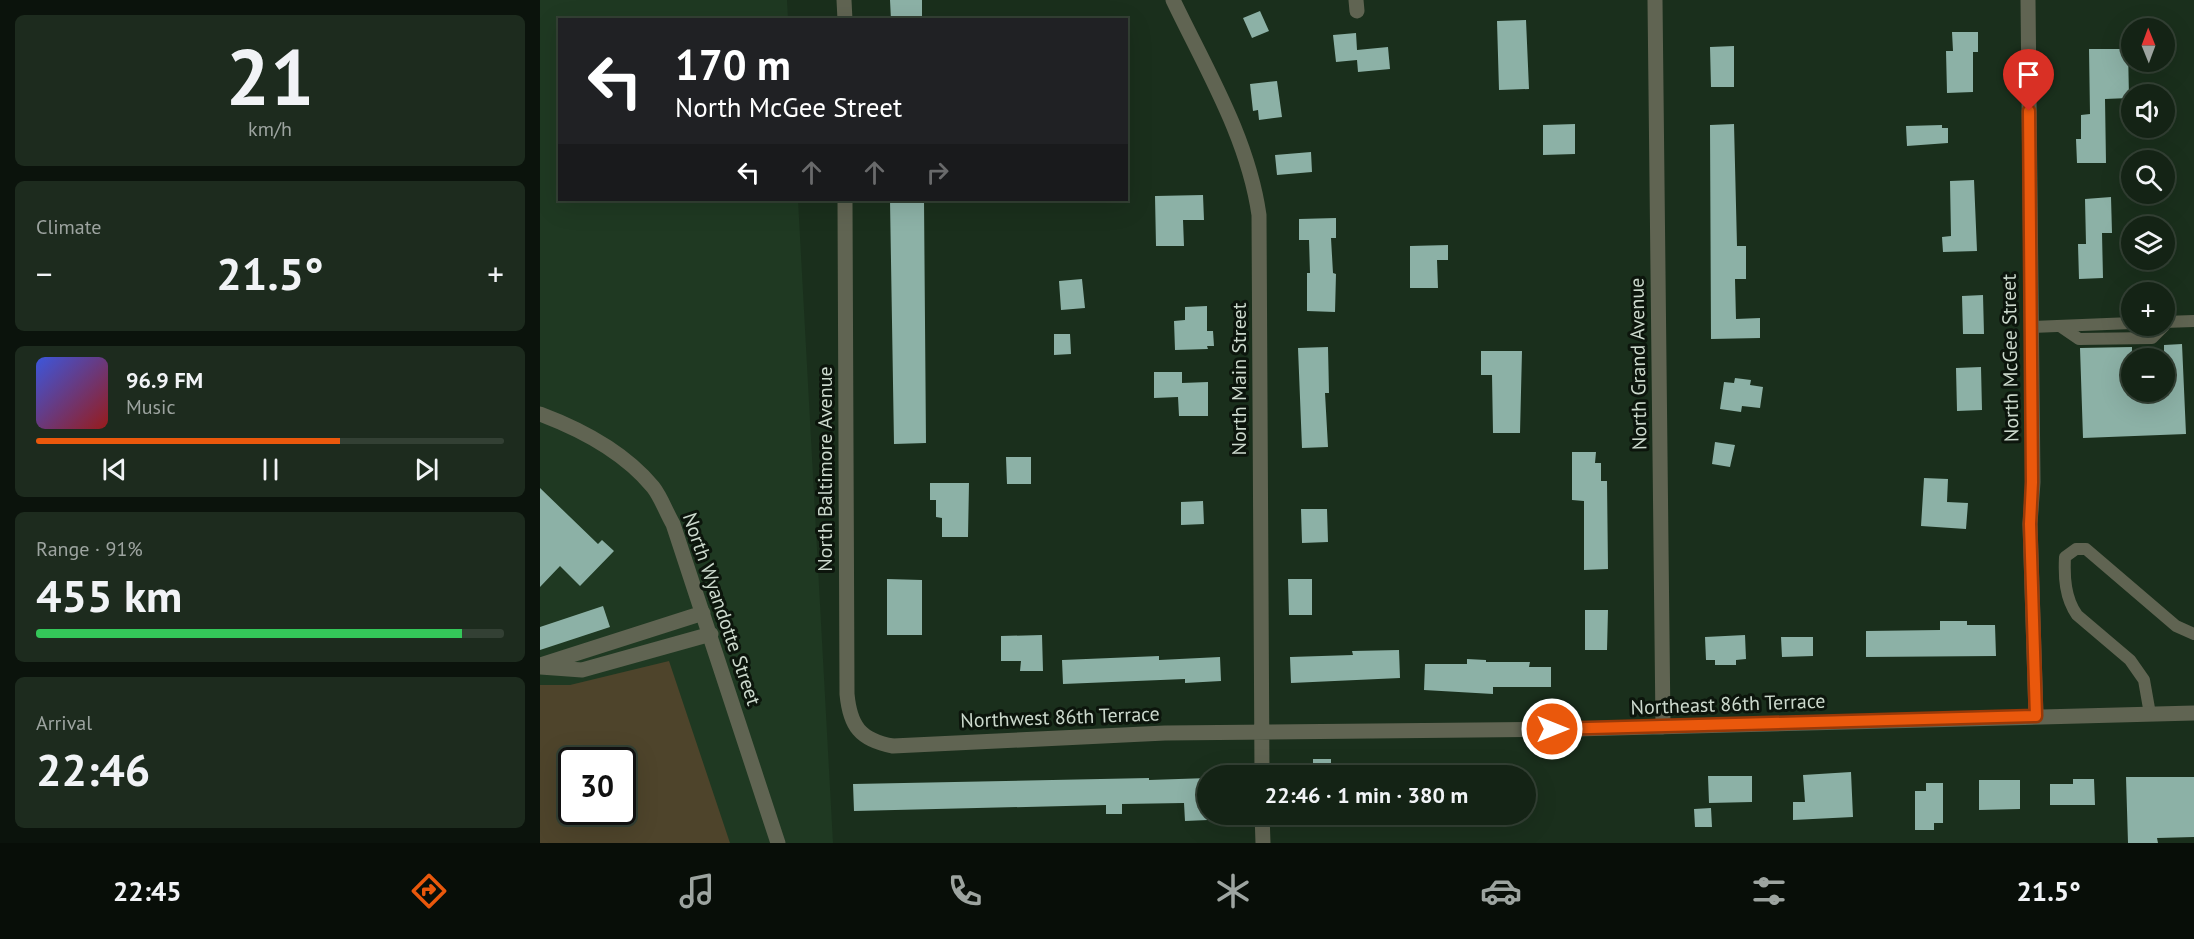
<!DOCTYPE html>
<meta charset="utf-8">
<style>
body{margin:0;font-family:"PT Sans",sans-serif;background:#1d2b1e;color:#f1f3f6;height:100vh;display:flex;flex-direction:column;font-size:22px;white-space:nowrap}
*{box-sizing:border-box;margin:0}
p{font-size:20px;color:#9da4a0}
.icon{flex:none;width:33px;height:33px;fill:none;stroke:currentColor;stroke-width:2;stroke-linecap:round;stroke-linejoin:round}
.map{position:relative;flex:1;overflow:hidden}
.sheet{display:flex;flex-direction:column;gap:15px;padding:15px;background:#0b130c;width:540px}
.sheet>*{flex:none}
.top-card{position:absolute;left:18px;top:18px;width:570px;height:183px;border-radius:0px;box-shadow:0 6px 24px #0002,0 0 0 2px #334034;background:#202124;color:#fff;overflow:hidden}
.needle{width:39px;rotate:359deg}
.controls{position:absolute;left:1581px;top:18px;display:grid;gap:12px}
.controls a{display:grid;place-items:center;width:54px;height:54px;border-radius:50%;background:#142315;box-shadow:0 6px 24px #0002,0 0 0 2px #334034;font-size:30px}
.speed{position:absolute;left:18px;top:747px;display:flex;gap:12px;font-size:30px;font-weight:700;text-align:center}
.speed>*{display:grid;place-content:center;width:78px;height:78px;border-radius:50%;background:#142315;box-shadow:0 6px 24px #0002,0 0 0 2px #334034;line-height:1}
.speed .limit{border:3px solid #111;border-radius:9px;background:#fff;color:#111}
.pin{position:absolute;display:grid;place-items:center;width:51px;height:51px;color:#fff;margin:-62px -26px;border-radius:50% 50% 50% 0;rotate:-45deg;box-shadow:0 0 6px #0007}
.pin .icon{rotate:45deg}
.me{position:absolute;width:66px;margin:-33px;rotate:90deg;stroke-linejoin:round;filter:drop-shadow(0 0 4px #0008)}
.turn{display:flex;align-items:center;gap:21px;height:126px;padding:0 18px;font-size:27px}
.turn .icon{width:78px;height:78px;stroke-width:2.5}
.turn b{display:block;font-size:42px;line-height:51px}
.lanes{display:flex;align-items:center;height:57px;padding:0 18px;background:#0003;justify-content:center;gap:30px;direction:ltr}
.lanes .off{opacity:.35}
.big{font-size:45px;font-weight:700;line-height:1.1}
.sheet .tile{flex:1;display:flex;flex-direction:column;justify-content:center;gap:9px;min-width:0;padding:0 21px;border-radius:9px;background:#1d2b1e}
.sheet .dial{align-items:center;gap:0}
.dial b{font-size:78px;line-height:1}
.song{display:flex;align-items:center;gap:18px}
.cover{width:72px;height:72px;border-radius:9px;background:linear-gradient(135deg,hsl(230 70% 55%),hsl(0 70% 35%))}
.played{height:6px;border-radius:3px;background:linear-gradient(90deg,#ea580c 65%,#334034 65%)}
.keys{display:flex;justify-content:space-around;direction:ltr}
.heat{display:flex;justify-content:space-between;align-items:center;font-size:33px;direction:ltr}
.charge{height:9px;border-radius:4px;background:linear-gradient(90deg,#34c759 91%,#334034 0)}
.trip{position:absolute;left:657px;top:765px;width:339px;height:60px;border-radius:30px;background:#142315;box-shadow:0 6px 24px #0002,0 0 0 2px #334034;font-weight:700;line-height:60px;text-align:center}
.tab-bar{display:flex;height:96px;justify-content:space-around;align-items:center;background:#080e08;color:#9da4a0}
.tab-bar .icon{width:42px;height:42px}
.tab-bar .selected{color:#ea580c}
.tab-bar b{font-size:27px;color:#f1f3f6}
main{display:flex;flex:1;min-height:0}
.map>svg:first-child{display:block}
.built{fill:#1f3922;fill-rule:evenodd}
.green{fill:#4e442b;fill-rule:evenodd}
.building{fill:#8cb1a6}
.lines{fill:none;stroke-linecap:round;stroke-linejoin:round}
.service{stroke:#606452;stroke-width:12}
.minor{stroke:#606452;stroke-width:15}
.route-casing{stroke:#983908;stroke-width:15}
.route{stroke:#ea580c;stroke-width:10}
.labels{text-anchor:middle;stroke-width:6;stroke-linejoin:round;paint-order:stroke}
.street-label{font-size:20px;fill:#ccd9cd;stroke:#0c150c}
</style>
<main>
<section class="sheet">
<div class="tile dial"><b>21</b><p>km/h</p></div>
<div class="tile"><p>Climate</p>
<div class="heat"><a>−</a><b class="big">21.5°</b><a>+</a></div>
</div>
<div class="tile">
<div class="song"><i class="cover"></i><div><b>96.9 FM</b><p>Music</p></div></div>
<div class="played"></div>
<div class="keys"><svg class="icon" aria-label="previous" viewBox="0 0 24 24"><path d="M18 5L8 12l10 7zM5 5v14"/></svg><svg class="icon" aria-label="pause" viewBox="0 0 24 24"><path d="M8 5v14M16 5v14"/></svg><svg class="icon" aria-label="next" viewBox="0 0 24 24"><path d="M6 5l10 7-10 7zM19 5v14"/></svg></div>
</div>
<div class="tile"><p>Range · 91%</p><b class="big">455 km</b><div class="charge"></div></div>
<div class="tile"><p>Arrival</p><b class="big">22:46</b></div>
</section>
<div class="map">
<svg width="1654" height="843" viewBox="0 0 1654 843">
<rect width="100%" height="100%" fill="#1a2f1c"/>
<path class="built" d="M 0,0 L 247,0 L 248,19 L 20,20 L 20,200 L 258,200 L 293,843 L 0,843 ZM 32,760 L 82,760 L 82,812 L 32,812 Z"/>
<path class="green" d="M 129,661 L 190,843 L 0,843 L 0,685 L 30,685 ZM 82,760 L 82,812 L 32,812 L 32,760 Z"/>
<path class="building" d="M 350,0 L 382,0 L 382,20 L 351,20 Z
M 720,11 L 729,31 L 712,38 L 703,18 Z
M 986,20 L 989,89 L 959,90 L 957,21 Z
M 1412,32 L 1438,32 L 1438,52 L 1433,52 L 1433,92 L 1407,93 L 1406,51 L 1413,51 Z
M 816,33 L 817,50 L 848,47 L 850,69 L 818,72 L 817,60 L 796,62 L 793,35 Z
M 1194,46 L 1194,87 L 1171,87 L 1170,47 Z
M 1549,49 L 1588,49 L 1589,98 L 1565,99 L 1566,163 L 1537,163 L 1536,139 L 1541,139 L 1541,115 L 1550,114 Z
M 737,81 L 742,117 L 719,120 L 718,110 L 713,111 L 710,84 Z
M 1035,124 L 1035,154 L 1003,155 L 1003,125 Z
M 1194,124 L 1197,246 L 1206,246 L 1206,279 L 1195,279 L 1196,319 L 1220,318 L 1220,338 L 1171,339 L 1170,125 Z
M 1402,125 L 1402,128 L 1408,128 L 1408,143 L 1367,146 L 1366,126 Z
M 771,152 L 772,172 L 737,175 L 735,155 Z
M 1434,180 L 1437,251 L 1403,252 L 1402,237 L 1411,236 L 1410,181 Z
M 663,195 L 664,220 L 643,220 L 644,246 L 616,246 L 615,196 Z
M 1571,197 L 1572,233 L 1562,233 L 1563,278 L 1539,279 L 1538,244 L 1546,244 L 1545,199 Z
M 350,200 L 384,200 L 386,443 L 354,444 Z
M 796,218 L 796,238 L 791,238 L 793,273 L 796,274 L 795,312 L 767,311 L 767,273 L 770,273 L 769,240 L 759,240 L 759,219 Z
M 908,245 L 908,260 L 897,260 L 898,288 L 870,288 L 870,246 Z
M 542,279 L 545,308 L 521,310 L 519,281 Z
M 1443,295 L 1444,334 L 1423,334 L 1422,296 Z
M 667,306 L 667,331 L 673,331 L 674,346 L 667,346 L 668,349 L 635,350 L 634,321 L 645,320 L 645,307 Z
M 514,334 L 530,334 L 531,354 L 514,355 Z
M 1642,344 L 1646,434 L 1543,438 L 1540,348 L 1592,347 L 1592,392 L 1624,392 L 1624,345 Z
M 788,347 L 789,393 L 785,393 L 788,447 L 762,448 L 758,348 Z
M 941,351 L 982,351 L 980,433 L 953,433 L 952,375 L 941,375 Z
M 1441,367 L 1442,410 L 1417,411 L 1416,368 Z
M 614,372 L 642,372 L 642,383 L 668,382 L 668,416 L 639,416 L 638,397 L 614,398 Z
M 1195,378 L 1211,380 L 1210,385 L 1223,387 L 1220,408 L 1202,406 L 1201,412 L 1180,409 L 1184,382 L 1194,383 Z
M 1175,442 L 1195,445 L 1190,467 L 1172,464 Z
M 1032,452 L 1056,452 L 1055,463 L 1061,463 L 1061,481 L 1067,481 L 1068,569 L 1044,570 L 1044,501 L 1032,500 Z
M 466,457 L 491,457 L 491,484 L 467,484 Z
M 1384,478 L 1408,479 L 1407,502 L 1428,503 L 1426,529 L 1381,526 Z
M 390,483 L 429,483 L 428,537 L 402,537 L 402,518 L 396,517 L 396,500 L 390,500 Z
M 0,488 L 58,544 L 62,540 L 74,551 L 40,586 L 20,566 L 0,587 Z
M 663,501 L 664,524 L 641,525 L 641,502 Z
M 761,509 L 787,509 L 788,542 L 762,543 Z
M 347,579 L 382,580 L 382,635 L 347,635 Z
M 748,579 L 772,579 L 772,615 L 749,615 Z
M 63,606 L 70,627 L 0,650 L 0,627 Z
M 1045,610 L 1068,610 L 1067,650 L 1045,650 Z
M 1400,621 L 1427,621 L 1427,625 L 1455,625 L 1456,656 L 1326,657 L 1326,631 L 1400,630 Z
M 502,635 L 503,671 L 480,671 L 481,661 L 461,661 L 461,636 Z
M 1205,635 L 1206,659 L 1196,660 L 1196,665 L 1175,665 L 1175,660 L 1166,660 L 1165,637 Z
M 1241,637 L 1273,637 L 1273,656 L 1242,657 Z
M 859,650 L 860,678 L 751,683 L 750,657 L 813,655 L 812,651 Z
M 619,656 L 619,660 L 680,657 L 681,681 L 645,683 L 645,679 L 523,684 L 522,660 Z
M 927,659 L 946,660 L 946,662 L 990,662 L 989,667 L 1011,667 L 1011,687 L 953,687 L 953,694 L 884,690 L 885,664 L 927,664 Z
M 773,759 L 791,759 L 791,776 L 773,776 Z
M 1311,772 L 1313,817 L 1253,820 L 1253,802 L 1265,802 L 1263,775 Z
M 1168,776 L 1212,776 L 1212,802 L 1169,803 Z
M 1586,777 L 1654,777 L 1654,837 L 1617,838 L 1618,843 L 1588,843 Z
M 609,778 L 609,780 L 668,778 L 668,820 L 645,821 L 644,803 L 582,804 L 582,814 L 566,814 L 566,805 L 314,811 L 313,784 Z
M 1533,779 L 1554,779 L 1555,805 L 1510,805 L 1510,784 L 1533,784 Z
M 1439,780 L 1480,780 L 1480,809 L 1439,810 Z
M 1386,783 L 1403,783 L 1403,823 L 1394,823 L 1394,830 L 1375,830 L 1375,791 L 1386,791 Z
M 1171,808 L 1172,827 L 1155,827 L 1154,809 Z"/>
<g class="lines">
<path class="service" d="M 1624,322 L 1654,321
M 1520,326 L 1539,339 L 1612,338 L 1624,326
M 1491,327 L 1592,323
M 1610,714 L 1604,680 L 1590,660 L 1537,615 C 1525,598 1524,577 1525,557 L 1536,549 L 1546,549 L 1636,626 L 1654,634"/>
<path class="minor" d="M 304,0 L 305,20
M 633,0 C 666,69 708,138 719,215 L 722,776
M 816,0 L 817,11
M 1115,0 L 1123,727
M 1488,0 L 1493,482 L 1490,524 L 1496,716
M 305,200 L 307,694 C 310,726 320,740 353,746 L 625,733 L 1035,729 L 1654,713
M 0,414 C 40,429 85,453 113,487 C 121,497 126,512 133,524 L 238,843
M 0,665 L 163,613
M 0,667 L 42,670 L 171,634
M 722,814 L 723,843"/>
</g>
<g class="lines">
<g class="route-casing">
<path id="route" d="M 1012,729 L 1496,716 L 1490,524 L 1492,482 L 1489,111"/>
</g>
<use href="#route" class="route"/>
</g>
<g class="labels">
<g class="street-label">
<text transform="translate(1470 358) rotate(-91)" y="7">North McGee Street</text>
<text transform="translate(1098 364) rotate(-91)" y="7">North Grand Avenue</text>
<text transform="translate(699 379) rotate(-90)" y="7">North Main Street</text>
<text transform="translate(285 469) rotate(-90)" y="7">North Baltimore Avenue</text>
<text transform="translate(182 609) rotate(71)" y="7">North Wyandotte Street</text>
<text transform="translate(1188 704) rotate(-2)" y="7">Northeast 86th Terrace</text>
<text transform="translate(520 717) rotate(-2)" y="7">Northwest 86th Terrace</text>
</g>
</g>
</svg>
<div class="controls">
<a><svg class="needle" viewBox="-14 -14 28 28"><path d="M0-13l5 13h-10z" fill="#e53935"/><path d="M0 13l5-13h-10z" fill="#9da4a0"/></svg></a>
<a><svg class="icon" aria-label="sound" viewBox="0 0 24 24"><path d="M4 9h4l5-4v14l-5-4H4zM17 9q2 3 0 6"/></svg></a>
<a><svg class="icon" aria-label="search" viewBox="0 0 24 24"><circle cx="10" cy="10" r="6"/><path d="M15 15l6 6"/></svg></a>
<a><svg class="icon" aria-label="layers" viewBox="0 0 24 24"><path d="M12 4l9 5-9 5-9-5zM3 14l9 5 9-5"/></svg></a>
<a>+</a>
<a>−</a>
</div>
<div class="speed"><div class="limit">30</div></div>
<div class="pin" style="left:1489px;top:111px;background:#d93025"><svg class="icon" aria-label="arrive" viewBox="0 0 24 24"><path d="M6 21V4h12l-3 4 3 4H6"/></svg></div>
<svg class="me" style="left:1012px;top:729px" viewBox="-20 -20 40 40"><circle r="17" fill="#ea580c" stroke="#fff" stroke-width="3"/><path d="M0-11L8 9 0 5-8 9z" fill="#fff"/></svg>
<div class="trip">22:46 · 1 min · 380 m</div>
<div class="top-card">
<div class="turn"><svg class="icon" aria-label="left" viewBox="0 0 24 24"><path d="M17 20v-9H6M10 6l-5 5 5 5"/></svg><div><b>170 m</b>North McGee Street</div></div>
<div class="lanes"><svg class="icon" aria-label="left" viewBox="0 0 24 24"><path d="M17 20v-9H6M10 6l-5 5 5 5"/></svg><svg class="icon off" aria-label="ahead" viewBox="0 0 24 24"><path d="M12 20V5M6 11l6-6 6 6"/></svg><svg class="icon off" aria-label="ahead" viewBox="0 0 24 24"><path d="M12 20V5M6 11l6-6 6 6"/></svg><svg class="icon off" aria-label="right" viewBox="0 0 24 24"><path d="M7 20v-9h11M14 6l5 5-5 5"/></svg></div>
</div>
</div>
</main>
<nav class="tab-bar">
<b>22:45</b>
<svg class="icon selected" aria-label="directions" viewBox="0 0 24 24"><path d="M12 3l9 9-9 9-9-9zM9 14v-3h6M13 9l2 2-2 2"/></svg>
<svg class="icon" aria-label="music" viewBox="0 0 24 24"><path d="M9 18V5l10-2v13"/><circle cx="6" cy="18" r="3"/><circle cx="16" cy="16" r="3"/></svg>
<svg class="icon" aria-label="phone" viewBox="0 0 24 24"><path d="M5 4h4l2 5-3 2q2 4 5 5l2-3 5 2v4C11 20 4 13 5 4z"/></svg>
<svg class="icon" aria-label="climate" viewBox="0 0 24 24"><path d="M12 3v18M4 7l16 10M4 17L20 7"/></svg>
<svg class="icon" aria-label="car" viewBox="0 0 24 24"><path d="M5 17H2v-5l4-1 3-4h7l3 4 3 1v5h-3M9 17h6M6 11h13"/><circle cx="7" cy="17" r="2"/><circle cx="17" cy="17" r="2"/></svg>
<svg class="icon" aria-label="filters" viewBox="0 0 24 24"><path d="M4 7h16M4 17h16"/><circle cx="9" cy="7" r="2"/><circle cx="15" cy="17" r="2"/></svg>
<b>21.5°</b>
</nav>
